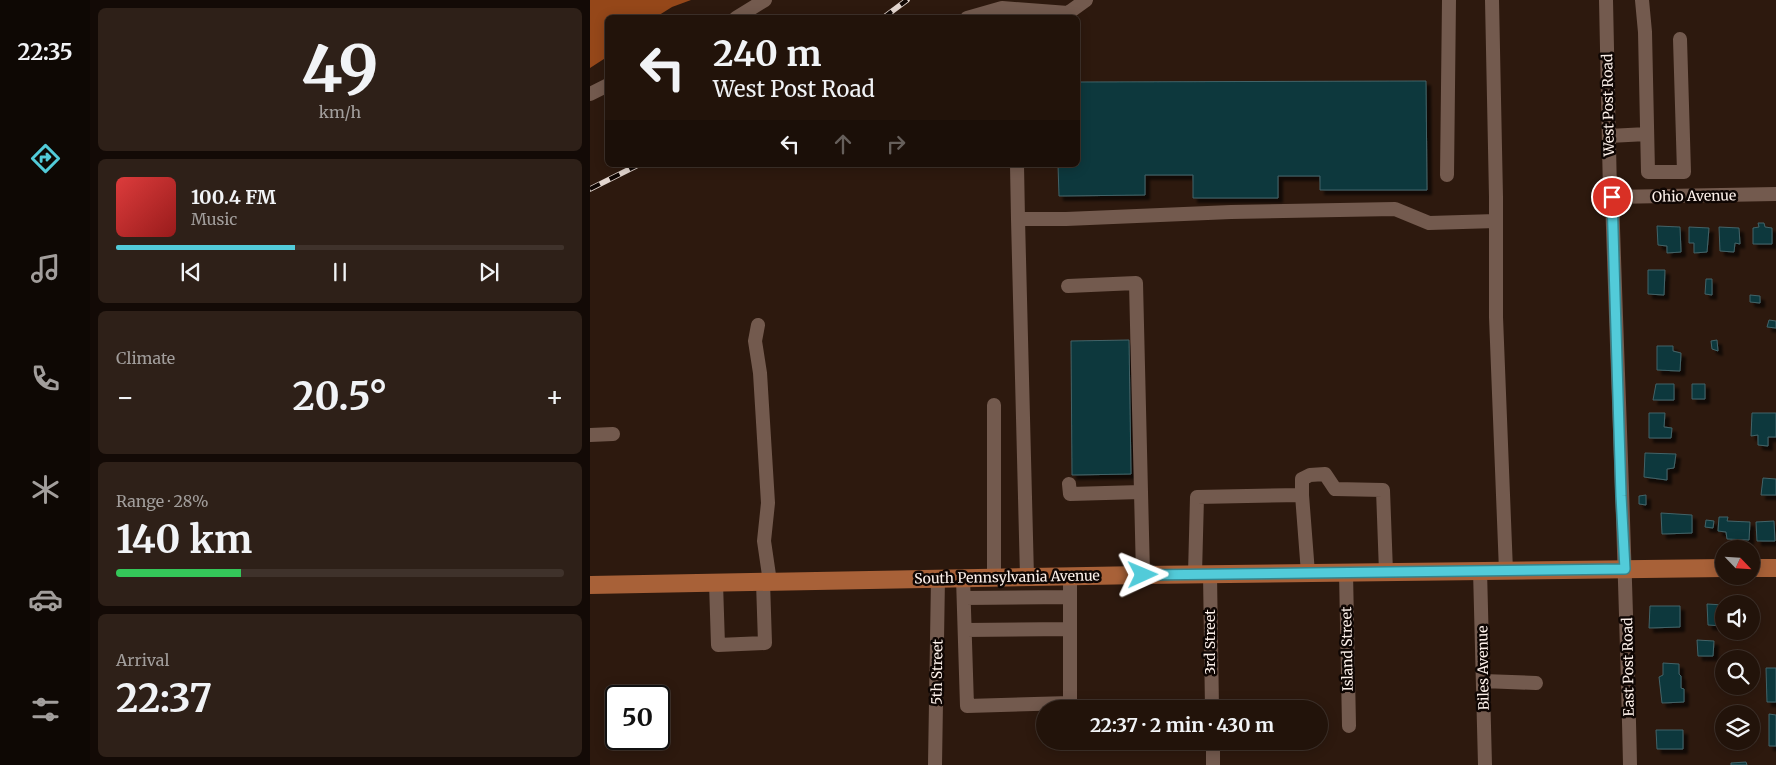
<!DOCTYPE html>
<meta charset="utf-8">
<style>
body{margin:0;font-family:Merriweather,serif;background:#2e2018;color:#f1f3f6;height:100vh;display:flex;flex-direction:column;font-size:19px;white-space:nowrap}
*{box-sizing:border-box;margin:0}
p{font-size:16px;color:#a29e9c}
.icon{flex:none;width:28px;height:28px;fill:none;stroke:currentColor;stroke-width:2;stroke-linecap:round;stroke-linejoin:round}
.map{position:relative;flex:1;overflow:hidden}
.panel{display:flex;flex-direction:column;gap:8px;padding:8px;background:#130a06;width:500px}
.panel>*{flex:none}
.hud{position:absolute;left:15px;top:15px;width:475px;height:152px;border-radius:8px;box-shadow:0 2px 12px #0003,0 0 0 1px #3f322b;background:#22130a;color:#f1f3f6;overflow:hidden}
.needle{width:32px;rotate:115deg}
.tools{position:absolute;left:1125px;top:540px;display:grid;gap:10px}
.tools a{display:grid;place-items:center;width:45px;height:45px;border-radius:50%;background:#22130a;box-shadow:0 2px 12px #0003,0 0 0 1px #3f322b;font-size:25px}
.speed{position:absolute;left:15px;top:685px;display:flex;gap:10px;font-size:25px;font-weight:700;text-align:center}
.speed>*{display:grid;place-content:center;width:65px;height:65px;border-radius:50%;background:#22130a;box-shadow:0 2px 12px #0003,0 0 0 1px #3f322b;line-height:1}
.speed .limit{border:2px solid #111;border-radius:8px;background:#fff;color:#111}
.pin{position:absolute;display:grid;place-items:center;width:42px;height:42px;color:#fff;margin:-21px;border:2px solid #fff;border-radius:50%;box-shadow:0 1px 5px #0007}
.me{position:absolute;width:55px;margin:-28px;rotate:89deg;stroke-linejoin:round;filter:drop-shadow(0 0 4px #0008)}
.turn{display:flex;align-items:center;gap:18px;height:105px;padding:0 25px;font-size:22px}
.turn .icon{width:65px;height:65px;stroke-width:2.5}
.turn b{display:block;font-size:35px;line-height:42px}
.lanes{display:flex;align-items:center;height:48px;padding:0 25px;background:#0003;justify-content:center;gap:25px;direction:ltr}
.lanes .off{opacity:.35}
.big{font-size:38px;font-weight:700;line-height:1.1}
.panel .tile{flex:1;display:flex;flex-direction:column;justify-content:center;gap:8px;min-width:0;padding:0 18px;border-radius:8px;background:#2e2018}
.panel .dial{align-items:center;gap:0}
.dial b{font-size:65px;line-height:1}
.song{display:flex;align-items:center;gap:15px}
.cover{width:60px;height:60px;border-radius:8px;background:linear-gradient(135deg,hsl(0 70% 55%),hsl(0 70% 35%))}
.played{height:5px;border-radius:2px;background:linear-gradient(90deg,#52cbd9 40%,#3f322b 40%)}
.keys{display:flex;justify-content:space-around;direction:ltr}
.heat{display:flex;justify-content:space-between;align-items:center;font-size:28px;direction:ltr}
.charge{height:8px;border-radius:4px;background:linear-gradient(90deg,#34c759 28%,#3f322b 0)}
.trip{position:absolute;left:446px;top:700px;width:292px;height:50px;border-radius:25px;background:#22130a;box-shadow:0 2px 12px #0003,0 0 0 1px #3f322b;font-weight:700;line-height:50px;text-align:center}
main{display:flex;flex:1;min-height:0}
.tabs{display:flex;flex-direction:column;width:90px;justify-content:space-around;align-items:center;background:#0e0804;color:#a29e9c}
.tabs .icon{width:35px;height:35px}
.tabs .current{color:#52cbd9}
.tabs b{font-size:22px;color:#f1f3f6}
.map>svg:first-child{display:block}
.water{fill:#954719}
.building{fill:#0b383d;stroke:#436368;filter:url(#shadow)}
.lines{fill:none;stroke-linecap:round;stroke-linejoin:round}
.minor{stroke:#735a4e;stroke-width:14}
.major{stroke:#a86138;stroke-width:18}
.rail-casing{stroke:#e3d6cf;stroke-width:5.5}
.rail{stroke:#0f0603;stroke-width:4;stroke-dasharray:11;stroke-linecap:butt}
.route-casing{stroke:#35848d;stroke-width:12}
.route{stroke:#52cbd9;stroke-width:9}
.labels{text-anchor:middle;stroke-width:5;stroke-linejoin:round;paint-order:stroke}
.street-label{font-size:14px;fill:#fdf1eb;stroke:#0f0603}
</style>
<main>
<nav class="tabs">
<b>22:35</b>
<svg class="icon current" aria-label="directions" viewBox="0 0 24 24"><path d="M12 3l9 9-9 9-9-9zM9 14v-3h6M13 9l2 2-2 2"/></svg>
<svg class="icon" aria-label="music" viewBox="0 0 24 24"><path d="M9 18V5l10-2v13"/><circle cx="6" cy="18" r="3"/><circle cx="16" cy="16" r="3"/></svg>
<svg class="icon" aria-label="phone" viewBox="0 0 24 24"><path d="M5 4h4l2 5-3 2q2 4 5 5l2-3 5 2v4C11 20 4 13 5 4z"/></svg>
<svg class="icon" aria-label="climate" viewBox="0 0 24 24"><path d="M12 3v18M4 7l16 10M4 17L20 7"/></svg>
<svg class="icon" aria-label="car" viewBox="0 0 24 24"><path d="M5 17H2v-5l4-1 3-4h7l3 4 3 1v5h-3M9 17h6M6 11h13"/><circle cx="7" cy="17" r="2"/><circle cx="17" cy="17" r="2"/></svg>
<svg class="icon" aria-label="filters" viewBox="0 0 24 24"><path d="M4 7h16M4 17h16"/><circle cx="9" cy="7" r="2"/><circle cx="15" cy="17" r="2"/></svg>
</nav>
<section class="panel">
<div class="tile dial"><b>49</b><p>km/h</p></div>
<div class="tile">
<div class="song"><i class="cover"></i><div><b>100.4 FM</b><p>Music</p></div></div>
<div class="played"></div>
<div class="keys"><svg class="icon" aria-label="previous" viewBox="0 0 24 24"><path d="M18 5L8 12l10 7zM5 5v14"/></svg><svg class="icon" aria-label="pause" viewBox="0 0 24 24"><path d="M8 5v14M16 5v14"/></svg><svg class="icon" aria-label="next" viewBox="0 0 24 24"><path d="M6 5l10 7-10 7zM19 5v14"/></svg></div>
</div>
<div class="tile"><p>Climate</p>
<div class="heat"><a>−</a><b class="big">20.5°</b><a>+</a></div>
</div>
<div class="tile"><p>Range · 28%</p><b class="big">140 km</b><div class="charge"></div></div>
<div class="tile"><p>Arrival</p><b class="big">22:37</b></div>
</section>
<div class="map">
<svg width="1186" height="765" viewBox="0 0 1186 765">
<defs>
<filter id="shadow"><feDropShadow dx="4.5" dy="4.5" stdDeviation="1" flood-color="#0009"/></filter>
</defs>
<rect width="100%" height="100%" fill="#2d190e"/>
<path class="water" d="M 0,0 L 101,0 L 82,7 L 66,17 L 18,18 L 17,57 L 0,68 Z"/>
<path class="building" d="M 836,81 L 837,190 L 730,190 L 730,176 L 688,176 L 688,198 L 603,198 L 603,175 L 555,175 L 555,195 L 469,196 L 468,165 L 488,165 L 488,82 Z
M 1168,223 L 1174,223 L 1175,227 L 1182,228 L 1182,244 L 1163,244 L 1163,228 L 1169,227 Z
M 1067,226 L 1090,227 L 1091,252 L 1077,253 L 1077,246 L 1068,245 Z
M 1099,227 L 1119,228 L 1117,252 L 1104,253 L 1104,243 L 1099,243 Z
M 1129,227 L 1149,228 L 1150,244 L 1145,243 L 1144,252 L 1130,251 Z
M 1058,270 L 1075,270 L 1074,295 L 1058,294 Z
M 1116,279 L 1122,279 L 1122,295 L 1115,294 Z
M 1160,295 L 1170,296 L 1170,303 L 1160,302 Z
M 1179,320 L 1186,321 L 1186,328 L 1177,327 Z
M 539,340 L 541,474 L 482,475 L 481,341 Z
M 1127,340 L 1128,351 L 1122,349 L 1121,341 Z
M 1067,346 L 1083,346 L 1083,351 L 1091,353 L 1090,371 L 1067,370 Z
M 1066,384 L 1084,384 L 1084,400 L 1063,400 Z
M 1102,384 L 1115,384 L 1115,399 L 1102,399 Z
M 1059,413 L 1075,413 L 1074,427 L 1082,428 L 1081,438 L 1059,438 Z
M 1162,413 L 1186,413 L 1186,437 L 1178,437 L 1178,446 L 1168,445 L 1168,435 L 1161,436 Z
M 1055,453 L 1086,454 L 1084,468 L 1077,469 L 1077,480 L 1054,477 Z
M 1173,478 L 1186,479 L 1186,495 L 1171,495 Z
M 1056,495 L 1056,505 L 1049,504 L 1049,496 Z
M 1071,513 L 1102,515 L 1102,533 L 1072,534 Z
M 1129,517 L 1138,517 L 1137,521 L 1160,522 L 1159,540 L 1137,539 L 1136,532 L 1128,531 Z
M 1116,520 L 1124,521 L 1123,528 L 1115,527 Z
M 1184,521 L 1185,541 L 1167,541 L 1166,522 Z
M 1117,604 L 1134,605 L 1134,626 L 1118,625 Z
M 1060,606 L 1090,606 L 1090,627 L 1059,628 Z
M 1107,640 L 1124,641 L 1123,656 L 1108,656 Z
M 1073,663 L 1089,664 L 1089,674 L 1091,676 L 1091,688 L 1094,689 L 1094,702 L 1072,703 L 1069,677 L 1073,675 Z
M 1176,668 L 1186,668 L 1186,702 L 1177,702 Z
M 1179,714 L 1186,715 L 1186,746 L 1179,746 Z
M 1066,730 L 1093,730 L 1093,749 L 1067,749 Z
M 1156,762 L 1157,765 L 1141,765 L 1141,763 Z"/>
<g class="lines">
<path class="minor" d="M 902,0 L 906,197 L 906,317 L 916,571
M 1016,0 L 1020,193 L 1022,197 C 1028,386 1036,576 1040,765
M 1052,0 L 1055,32 L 1058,172 L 1094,172 L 1090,39
M 146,18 L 175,0
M 377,18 L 412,8 L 478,13 L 496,0
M 0,94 L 18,85
M 1019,136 L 1057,134
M 427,165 L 428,219
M 857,175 L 859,0
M 1022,197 L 1186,194
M 478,286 L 546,283 L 551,492 L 480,494 L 479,484
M 168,325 L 165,341 L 170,373 L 178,503 L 174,541 L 180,582
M 404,405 L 404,577
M 0,435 L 23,434
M 551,492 L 553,575
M 712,495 L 712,479 L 720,475 L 735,474 L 745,489 L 793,490 L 796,572
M 890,570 L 895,765
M 756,572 L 759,726
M 605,574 L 607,497 L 712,495 L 718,573
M 620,574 L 622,709
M 437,577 L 428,219 L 476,219 L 641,212 L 805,209 L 839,223 L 906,221
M 373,578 L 377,706 L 480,703 L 480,576
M 126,583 L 128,645 L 175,643 L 173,582
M 374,598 L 480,597
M 375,630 L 480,629
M 893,681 L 946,683
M 623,741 L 623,765
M 345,765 L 348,578"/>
<path class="major" d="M 1161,568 L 1186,568
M 0,585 L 553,575 L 1134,568"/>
<g class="rail-casing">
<path id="rail" d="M 293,18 L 317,0
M 0,189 L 48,165"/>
</g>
<use href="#rail" class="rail"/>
</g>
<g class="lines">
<g class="route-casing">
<path id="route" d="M 553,575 L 1035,569 L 1031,496 L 1022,197"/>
</g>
<use href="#route" class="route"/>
</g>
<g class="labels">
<g class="street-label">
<text transform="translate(1018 105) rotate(-91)" y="5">West Post Road</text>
<text transform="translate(1104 196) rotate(-1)" y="5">Ohio Avenue</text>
<text transform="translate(417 577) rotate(-1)" y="5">South Pennsylvania Avenue</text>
<text transform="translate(620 642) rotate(-90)" y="5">3rd Street</text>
<text transform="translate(757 649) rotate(-91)" y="5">Island Street</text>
<text transform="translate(1038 667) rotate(-91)" y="5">East Post Road</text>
<text transform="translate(893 668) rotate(-91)" y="5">Biles Avenue</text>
<text transform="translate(347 672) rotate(-89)" y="5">5th Street</text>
</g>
</g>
</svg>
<div class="tools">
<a><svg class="needle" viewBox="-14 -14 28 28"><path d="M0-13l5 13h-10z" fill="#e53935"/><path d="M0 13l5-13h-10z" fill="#a29e9c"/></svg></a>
<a><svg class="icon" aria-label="sound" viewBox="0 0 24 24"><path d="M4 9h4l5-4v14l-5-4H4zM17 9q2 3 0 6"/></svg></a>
<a><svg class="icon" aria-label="search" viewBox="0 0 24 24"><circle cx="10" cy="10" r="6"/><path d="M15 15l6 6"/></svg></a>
<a><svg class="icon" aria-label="layers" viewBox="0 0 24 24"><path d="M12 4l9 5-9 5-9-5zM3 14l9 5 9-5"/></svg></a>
</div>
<div class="speed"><div class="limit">50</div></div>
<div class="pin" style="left:1022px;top:197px;background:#d93025"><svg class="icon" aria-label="arrive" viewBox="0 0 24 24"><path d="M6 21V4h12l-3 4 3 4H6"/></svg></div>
<svg class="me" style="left:553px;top:575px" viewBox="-20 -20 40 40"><path d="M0-17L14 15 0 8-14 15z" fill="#52cbd9" stroke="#fff" stroke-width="4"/></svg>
<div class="trip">22:37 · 2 min · 430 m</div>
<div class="hud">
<div class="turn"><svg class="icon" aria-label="left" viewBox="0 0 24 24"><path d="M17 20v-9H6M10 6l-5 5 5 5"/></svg><div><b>240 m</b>West Post Road</div></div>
<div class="lanes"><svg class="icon" aria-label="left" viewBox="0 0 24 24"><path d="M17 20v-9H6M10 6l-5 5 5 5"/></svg><svg class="icon off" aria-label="ahead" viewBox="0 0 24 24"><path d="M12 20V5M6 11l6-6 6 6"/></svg><svg class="icon off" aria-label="right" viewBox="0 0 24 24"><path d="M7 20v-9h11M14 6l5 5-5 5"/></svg></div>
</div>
</div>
</main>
